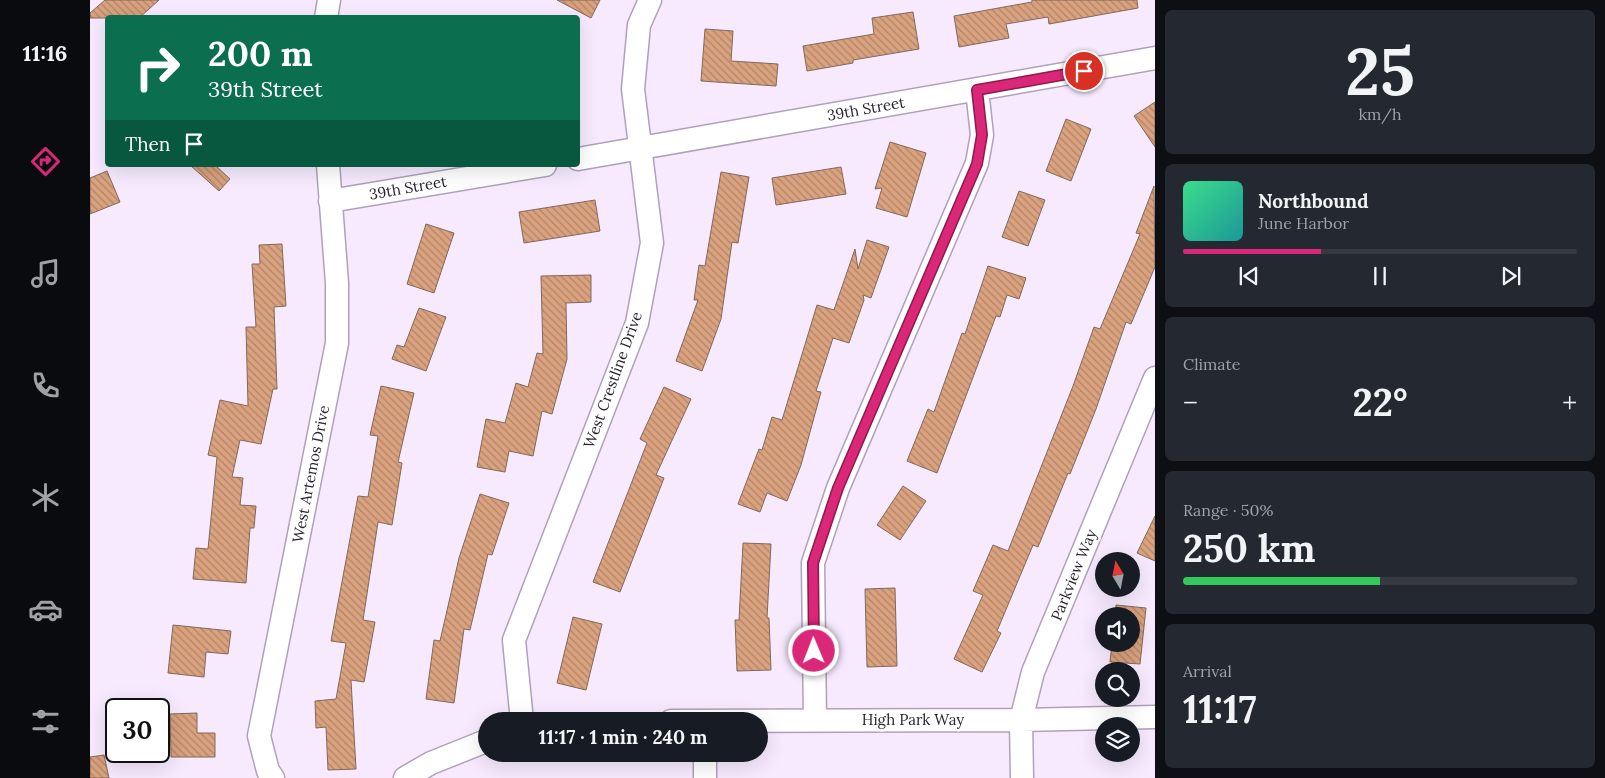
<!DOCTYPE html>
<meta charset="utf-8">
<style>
body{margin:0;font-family:Lora,serif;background:#242831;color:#f1f3f6;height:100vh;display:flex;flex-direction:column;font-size:19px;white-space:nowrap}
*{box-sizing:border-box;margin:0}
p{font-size:16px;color:#9ea1a6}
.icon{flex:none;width:28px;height:28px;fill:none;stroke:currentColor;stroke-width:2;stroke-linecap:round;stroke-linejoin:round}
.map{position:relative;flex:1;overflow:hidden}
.sheet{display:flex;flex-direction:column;gap:10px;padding:10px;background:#0d0f14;width:450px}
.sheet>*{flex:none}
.banner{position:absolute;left:15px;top:15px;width:475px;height:152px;border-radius:5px;box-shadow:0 5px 20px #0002;background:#0b6e4f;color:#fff;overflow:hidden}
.needle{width:32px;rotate:350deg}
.fabs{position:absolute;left:1005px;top:552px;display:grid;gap:10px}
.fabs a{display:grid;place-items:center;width:45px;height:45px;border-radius:50%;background:#171b24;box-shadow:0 5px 20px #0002;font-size:25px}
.speed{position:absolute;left:15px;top:698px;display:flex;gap:10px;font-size:25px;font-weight:700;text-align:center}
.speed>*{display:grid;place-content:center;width:65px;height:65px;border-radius:50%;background:#171b24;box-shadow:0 5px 20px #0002;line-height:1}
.speed .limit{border:2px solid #111;border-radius:8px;background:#fff;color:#111}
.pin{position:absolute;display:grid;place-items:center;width:42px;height:42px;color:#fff;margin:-21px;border:2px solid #fff;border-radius:50%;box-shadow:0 1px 5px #0007}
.me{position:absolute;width:55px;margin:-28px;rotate:359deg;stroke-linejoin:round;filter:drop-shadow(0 0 4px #0008)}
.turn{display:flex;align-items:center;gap:18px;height:105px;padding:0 20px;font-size:22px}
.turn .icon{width:65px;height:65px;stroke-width:2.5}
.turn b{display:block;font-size:35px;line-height:42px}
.then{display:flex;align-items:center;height:48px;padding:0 20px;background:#0003;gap:10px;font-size:19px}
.big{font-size:38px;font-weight:700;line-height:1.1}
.sheet .tile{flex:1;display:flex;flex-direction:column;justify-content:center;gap:8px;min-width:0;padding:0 18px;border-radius:8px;background:#242831}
.sheet .dial{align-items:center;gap:0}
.dial b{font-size:65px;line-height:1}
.song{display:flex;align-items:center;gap:15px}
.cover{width:60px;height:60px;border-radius:8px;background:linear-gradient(135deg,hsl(150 70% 55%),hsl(180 70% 35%))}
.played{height:5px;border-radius:2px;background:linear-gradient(90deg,#db2777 35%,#363941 35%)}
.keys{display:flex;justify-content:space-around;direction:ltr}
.heat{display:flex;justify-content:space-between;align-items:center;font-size:28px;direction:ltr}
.charge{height:8px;border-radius:4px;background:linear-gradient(90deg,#34c759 50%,#363941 0)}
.trip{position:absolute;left:388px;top:712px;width:290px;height:50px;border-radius:25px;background:#171b24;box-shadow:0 5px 20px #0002;font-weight:700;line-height:50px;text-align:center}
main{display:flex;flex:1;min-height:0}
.tab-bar{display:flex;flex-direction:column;width:90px;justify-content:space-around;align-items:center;background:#090b0e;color:#9ea1a6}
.tab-bar .icon{width:35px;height:35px}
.tab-bar .active{color:#db2777}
.tab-bar b{font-size:22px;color:#f1f3f6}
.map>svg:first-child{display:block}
.building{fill:url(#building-back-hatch);stroke:#81695a}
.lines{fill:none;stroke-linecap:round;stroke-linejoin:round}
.minor-casing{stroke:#b0a1ba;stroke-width:25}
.minor{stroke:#fff;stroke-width:22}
.route-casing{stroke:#8e194d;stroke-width:12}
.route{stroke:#db2777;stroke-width:9}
.labels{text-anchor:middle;stroke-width:5;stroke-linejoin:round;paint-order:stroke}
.street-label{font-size:15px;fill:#2a242e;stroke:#fff}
</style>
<main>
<nav class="tab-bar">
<b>11:16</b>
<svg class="icon active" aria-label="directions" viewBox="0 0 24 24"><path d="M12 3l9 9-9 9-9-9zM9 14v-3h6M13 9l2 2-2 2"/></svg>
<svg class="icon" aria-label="music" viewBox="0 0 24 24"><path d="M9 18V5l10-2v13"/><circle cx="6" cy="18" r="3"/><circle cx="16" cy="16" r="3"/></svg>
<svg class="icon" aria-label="phone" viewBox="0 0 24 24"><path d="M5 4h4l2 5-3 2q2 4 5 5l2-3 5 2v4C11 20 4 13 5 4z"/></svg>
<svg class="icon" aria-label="climate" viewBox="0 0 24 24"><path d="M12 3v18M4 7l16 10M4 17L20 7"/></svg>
<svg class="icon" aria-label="car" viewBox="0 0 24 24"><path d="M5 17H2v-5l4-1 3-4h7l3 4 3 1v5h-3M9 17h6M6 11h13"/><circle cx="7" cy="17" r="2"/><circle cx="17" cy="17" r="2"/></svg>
<svg class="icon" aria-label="filters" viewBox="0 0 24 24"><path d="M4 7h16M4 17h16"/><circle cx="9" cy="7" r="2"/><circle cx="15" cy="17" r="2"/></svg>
</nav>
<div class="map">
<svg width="1065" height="778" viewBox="0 0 1065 778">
<defs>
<pattern id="building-back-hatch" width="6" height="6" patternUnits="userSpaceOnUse" patternTransform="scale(1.25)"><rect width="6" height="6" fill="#daa27e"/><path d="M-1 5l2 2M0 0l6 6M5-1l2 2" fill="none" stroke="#b18468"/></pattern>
</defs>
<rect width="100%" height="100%" fill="#f7eaff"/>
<path class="building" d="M 15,0 L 69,0 L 49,18 L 0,18 L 0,13 Z
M 467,0 L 510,0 L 501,18 Z
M 942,0 L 1047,0 L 1048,8 L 959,24 L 958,17 L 916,24 L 919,38 L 869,47 L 864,16 L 942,2 Z
M 823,12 L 829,49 L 763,60 L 763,63 L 717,71 L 713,46 L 784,34 L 782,18 Z
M 615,29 L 643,31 L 641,61 L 688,64 L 686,86 L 611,81 Z
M 1065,102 L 1065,147 L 1044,116 Z
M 976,119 L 1001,129 L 981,181 L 956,171 Z
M 800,142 L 836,153 L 817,217 L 786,208 L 792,188 L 785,189 Z
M 100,165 L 125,165 L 140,179 L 129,191 Z
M 751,167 L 756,194 L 686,205 L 682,178 Z
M 17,171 L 30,202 L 0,214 L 0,178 Z
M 631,172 L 659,177 L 648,243 L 642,242 L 631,319 L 612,371 L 586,361 L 608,300 L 604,300 L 609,265 L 615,266 Z
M 1064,186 L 1065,267 L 1041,324 L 1036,322 L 1006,409 L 980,474 L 978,473 L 948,547 L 943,545 L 907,631 L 911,633 L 892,672 L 864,659 L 893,595 L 883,591 L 903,545 L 918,551 L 983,386 L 1004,327 L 1010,329 L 1050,234 L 1046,233 Z
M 929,191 L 955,200 L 938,246 L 912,237 Z
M 505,200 L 510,231 L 434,243 L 429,212 Z
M 336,224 L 364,233 L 344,293 L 317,284 Z
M 777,240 L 799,247 L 781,298 L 773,295 L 774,300 L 759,343 L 743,338 L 726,391 L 731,392 L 711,465 L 697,501 L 677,493 L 670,512 L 648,504 L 669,449 L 672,450 L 682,417 L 692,420 L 727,305 L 744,310 L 765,249 L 768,269 Z
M 192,244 L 196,306 L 184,307 L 187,389 L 183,389 L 171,444 L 150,440 L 142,477 L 153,478 L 150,505 L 166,506 L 164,528 L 160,528 L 156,583 L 103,579 L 106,548 L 118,549 L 127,457 L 118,455 L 130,400 L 158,406 L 156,327 L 166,327 L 162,264 L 170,264 L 169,245 Z
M 898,266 L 936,278 L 929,299 L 917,295 L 910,317 L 906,316 L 847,473 L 817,461 L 838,409 L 844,412 L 872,333 L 875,334 Z
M 501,275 L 501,302 L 476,303 L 477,359 L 462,414 L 452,411 L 443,456 L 419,451 L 415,472 L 387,467 L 396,419 L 415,423 L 426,383 L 438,387 L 447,353 L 453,354 L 451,276 Z
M 329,308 L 356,317 L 336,371 L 302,359 L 307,345 L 314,347 Z
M 291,386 L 324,393 L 308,462 L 312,463 L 302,525 L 288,522 L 273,620 L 285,622 L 274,682 L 261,680 L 266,769 L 238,770 L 236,727 L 226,728 L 225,701 L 246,699 L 256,643 L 241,641 L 268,496 L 278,497 L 288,436 L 280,435 Z
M 574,387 L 601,399 L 566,475 L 574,478 L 530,592 L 503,582 L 557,443 L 550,439 Z
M 813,486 L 836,501 L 810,540 L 787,525 Z
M 390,494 L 419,503 L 402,555 L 398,554 L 380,630 L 374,629 L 364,703 L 336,699 L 344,640 L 350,641 L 369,558 Z
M 1065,516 L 1065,561 L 1047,553 Z
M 653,543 L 681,544 L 677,618 L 679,618 L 681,670 L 647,671 L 645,620 L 649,620 Z
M 805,588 L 807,666 L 777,667 L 775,589 Z
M 1026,605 L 1056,608 L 1050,664 L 1020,662 L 1022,644 L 1041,644 L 1041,616 L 1025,616 Z
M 483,617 L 512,624 L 496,690 L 467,683 Z
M 83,625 L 141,631 L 138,654 L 116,652 L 114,677 L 78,673 Z
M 107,713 L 107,733 L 125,733 L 125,757 L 81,757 L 80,714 Z
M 14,755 L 19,778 L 0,778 L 0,757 Z"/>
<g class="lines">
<g class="minor-casing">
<path id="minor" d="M 236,18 L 239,0
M 488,159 L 1065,58
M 240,201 L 455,165
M 725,720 L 723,563 L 748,488 L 887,163 L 892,135 L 887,90
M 432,721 L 424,640 L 547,323 L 562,243 L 543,89 L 549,25 L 560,0
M 581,721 L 931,720 L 1065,717
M 183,778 L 178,771 L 169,736 L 247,343 L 247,283 L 238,165
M 315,778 L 341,763 L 396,741
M 615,778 L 615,754
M 932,778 L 931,720 L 943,672 L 1065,378"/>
</g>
<use href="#minor" class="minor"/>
</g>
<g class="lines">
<g class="route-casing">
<path id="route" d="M 724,651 L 723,563 L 748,488 L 887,164 L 892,135 L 887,90 L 994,71"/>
</g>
<use href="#route" class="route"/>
</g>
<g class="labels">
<g class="street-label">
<text transform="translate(776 109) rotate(-10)" y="5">39th Street</text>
<text transform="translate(318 188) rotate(-10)" y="5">39th Street</text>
<text transform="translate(523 380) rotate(-70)" y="5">West Crestline Drive</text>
<text transform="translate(221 474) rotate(-79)" y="5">West Artemos Drive</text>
<text transform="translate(984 575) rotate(-68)" y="5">Parkview Way</text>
<text x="823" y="725">High Park Way</text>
</g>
</g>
</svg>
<div class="fabs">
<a><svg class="needle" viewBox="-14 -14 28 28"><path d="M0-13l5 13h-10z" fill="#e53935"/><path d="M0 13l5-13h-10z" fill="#9ea1a6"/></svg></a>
<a><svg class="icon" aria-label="sound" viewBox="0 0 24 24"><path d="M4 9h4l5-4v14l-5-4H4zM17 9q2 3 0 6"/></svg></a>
<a><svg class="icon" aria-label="search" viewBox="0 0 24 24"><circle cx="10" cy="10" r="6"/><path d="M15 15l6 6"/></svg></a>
<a><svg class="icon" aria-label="layers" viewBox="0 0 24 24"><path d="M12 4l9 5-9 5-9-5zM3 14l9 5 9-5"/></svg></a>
</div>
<div class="speed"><div class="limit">30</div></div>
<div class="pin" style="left:994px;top:71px;background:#d93025"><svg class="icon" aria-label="arrive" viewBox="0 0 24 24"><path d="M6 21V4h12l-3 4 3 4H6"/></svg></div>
<svg class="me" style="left:724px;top:651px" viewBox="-20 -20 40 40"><circle r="17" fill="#db2777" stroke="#fff" stroke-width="3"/><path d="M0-11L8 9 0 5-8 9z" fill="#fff"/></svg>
<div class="trip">11:17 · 1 min · 240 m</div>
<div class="banner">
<div class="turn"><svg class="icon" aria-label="right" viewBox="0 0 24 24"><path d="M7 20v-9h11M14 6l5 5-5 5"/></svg><div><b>200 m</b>39th Street</div></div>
<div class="then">Then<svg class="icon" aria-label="arrive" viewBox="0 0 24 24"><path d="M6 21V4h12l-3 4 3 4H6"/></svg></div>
</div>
</div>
<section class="sheet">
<div class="tile dial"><b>25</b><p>km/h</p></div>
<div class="tile">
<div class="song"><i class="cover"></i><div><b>Northbound</b><p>June Harbor</p></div></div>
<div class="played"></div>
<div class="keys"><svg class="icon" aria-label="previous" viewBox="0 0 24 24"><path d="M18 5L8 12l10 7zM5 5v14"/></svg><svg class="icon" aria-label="pause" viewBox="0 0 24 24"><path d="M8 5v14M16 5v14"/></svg><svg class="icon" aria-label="next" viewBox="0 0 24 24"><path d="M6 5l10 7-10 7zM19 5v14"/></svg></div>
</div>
<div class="tile"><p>Climate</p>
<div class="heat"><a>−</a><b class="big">22°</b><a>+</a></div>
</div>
<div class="tile"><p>Range · 50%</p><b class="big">250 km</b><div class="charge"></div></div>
<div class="tile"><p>Arrival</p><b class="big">11:17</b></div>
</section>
</main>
